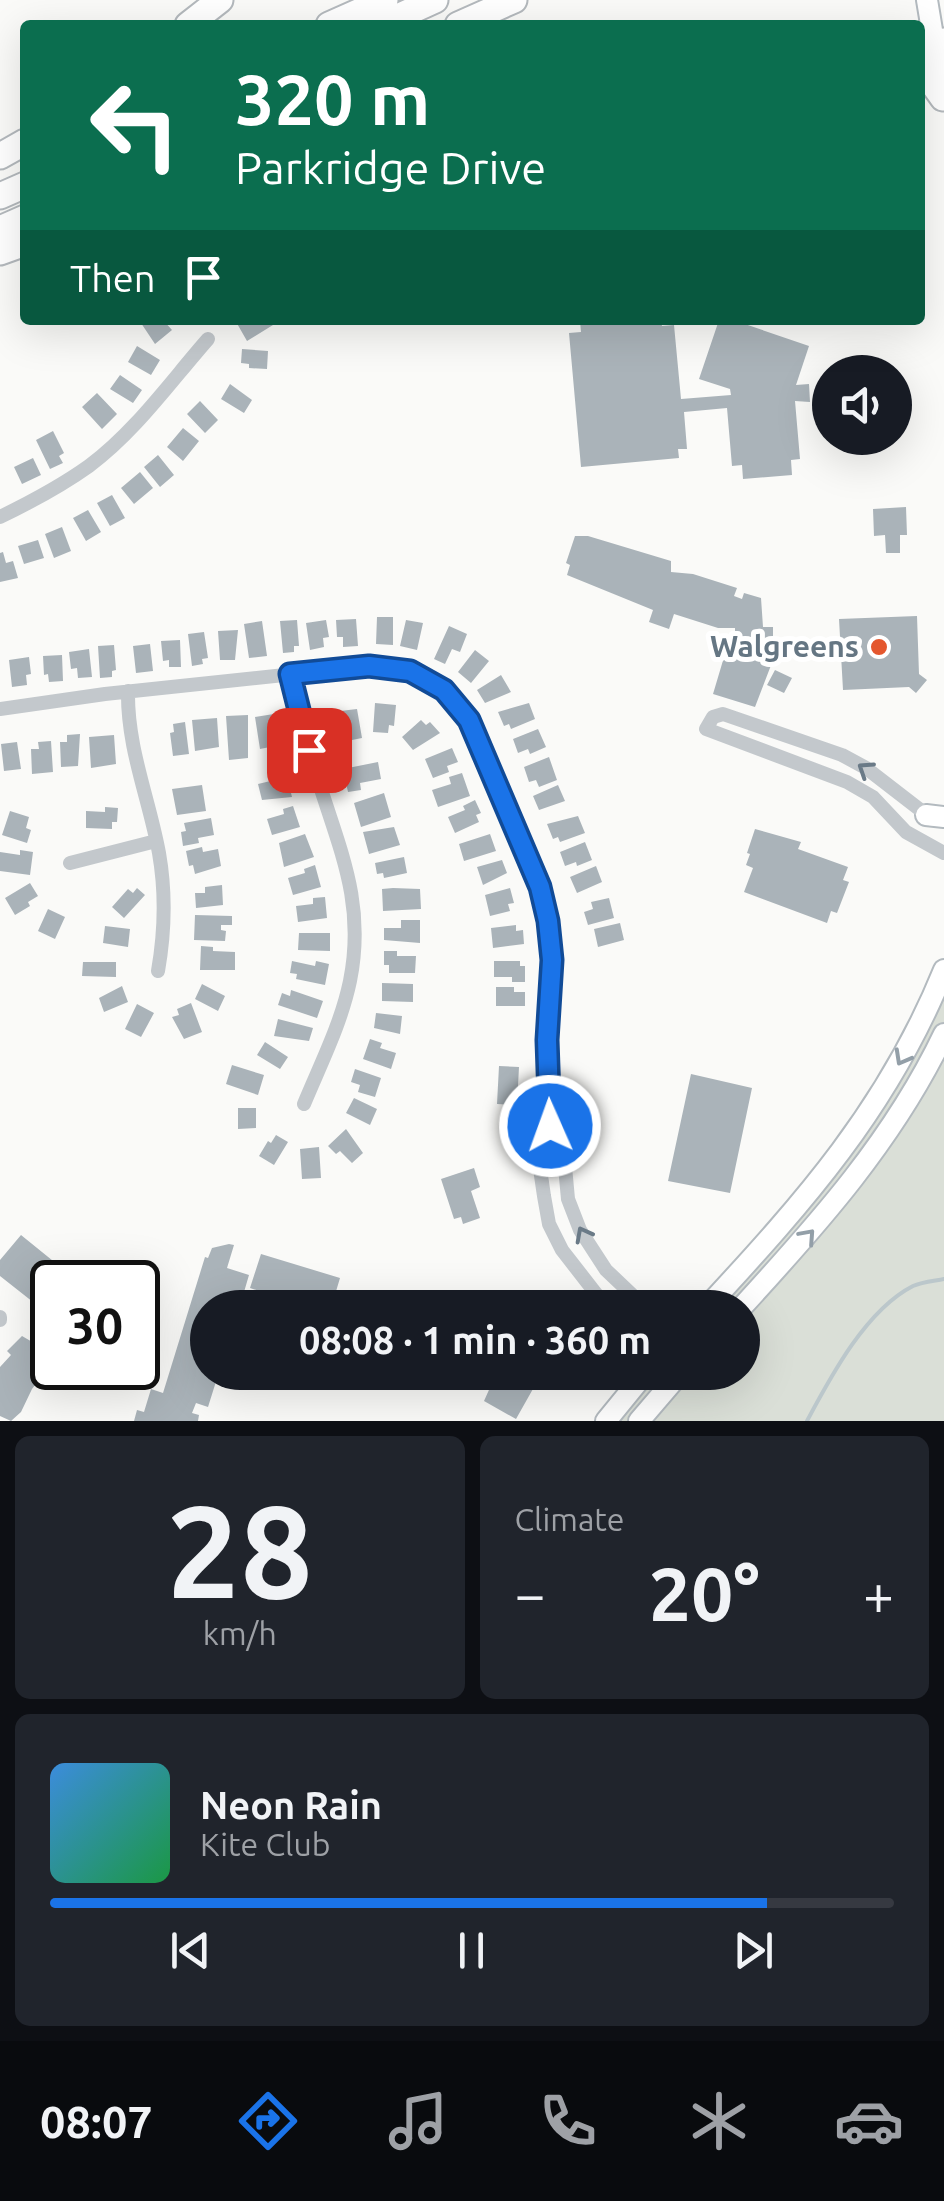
<!DOCTYPE html>
<meta charset="utf-8">
<style>
body{margin:0;font-family:Ubuntu,sans-serif;background:#20242c;color:#f1f3f6;height:100vh;display:flex;flex-direction:column;font-size:38px;white-space:nowrap}
*{box-sizing:border-box;margin:0}
p{font-size:32px;color:#9ea1a6}
.icon{flex:none;width:55px;height:55px;fill:none;stroke:currentColor;stroke-width:2;stroke-linecap:round;stroke-linejoin:round}
.map{position:relative;height:1421px;overflow:hidden}
.details{display:flex;flex-direction:column;gap:15px;padding:15px;background:#0d0f14;flex:1}
.details>*{flex:none}
.guide{position:absolute;left:20px;top:20px;width:905px;height:305px;border-radius:10px;box-shadow:0 10px 40px #0002;background:#0b6e4f;color:#fff;overflow:hidden}
.tools{position:absolute;left:812px;top:355px;display:grid;gap:20px}
.tools a{display:grid;place-items:center;width:100px;height:100px;border-radius:50%;background:#171b24;box-shadow:0 10px 40px #0002;font-size:50px}
.speed{position:absolute;left:30px;top:1260px;display:flex;gap:20px;font-size:50px;font-weight:700;text-align:center}
.speed>*{display:grid;place-content:center;width:130px;height:130px;border-radius:50%;background:#171b24;box-shadow:0 10px 40px #0002;line-height:1}
.speed .limit{border:5px solid #111;border-radius:15px;background:#fff;color:#111}
.pin{position:absolute;display:grid;place-items:center;width:85px;height:85px;color:#fff;margin:-42px;border-radius:20px;box-shadow:0 5px 15px #0006}
.me{position:absolute;width:110px;margin:-55px;rotate:358deg;stroke-linejoin:round;filter:drop-shadow(0 0 8px #0008)}
.turn{display:flex;align-items:center;gap:35px;height:210px;padding:0 50px;font-size:45px}
.turn .icon{width:130px;height:130px;stroke-width:2.5}
.turn b{display:block;font-size:70px;line-height:85px}
.then{display:flex;align-items:center;height:95px;padding:0 50px;background:#0003;gap:20px;font-size:38px}
.big{font-size:75px;font-weight:600;line-height:1.1}
.details .tile{flex:1;display:flex;flex-direction:column;justify-content:center;gap:15px;min-width:0;padding:0 35px;border-radius:15px;background:#20242c}
.details .dial{align-items:center;gap:0}
.dial b{font-size:130px;line-height:1}
.song{display:flex;align-items:center;gap:30px}
.cover{width:120px;height:120px;border-radius:15px;background:linear-gradient(135deg,hsl(210 70% 55%),hsl(140 70% 35%))}
.played{height:10px;border-radius:5px;background:linear-gradient(90deg,#1a73e8 85%,#363941 85%)}
.keys{display:flex;justify-content:space-around;direction:ltr}
.heat{display:flex;justify-content:space-between;align-items:center;font-size:55px;direction:ltr}
.details .tiles{flex:1;display:grid;gap:15px;grid-template-columns:1fr 1fr}
.tile:last-child{grid-column:span 2}
.trip{position:absolute;left:190px;top:1290px;width:570px;height:100px;border-radius:50px;background:#171b24;box-shadow:0 10px 40px #0002;font-weight:600;line-height:100px;text-align:center}
.dock{display:flex;height:160px;justify-content:space-around;align-items:center;background:#090b0e;color:#9ea1a6}
.dock .icon{width:70px;height:70px}
.dock .selected{color:#1a73e8}
.dock b{font-size:45px;color:#f1f3f6}
.map>svg:first-child{display:block}
.green{fill:#dadfd7}
.lines{fill:none;stroke-linecap:round;stroke-linejoin:round}
.stream{stroke:#bbc7cb;stroke-width:4}
.building{fill:#aab3b9}
.secondary-casing{stroke:#b3babf;stroke-width:24}
.highway-casing{stroke:#b4b9bd;stroke-width:29}
.street{stroke:#c3c8cc;stroke-width:14}
.secondary{stroke:#fff;stroke-width:20}
.highway{stroke:#fff;stroke-width:25}
.oneway{stroke:#6a7a87}
.oneway2{stroke:#939fa8}
.route-casing{stroke:#114b97;stroke-width:25}
.route{stroke:#1a73e8;stroke-width:18}
.poi-dot{fill:#e4572e;stroke:#fff;stroke-width:4}
.labels{text-anchor:middle;stroke-width:10;stroke-linejoin:round;paint-order:stroke}
.poi-label{font-size:30px;font-weight:bold;fill:#657683;stroke:#fff;text-anchor:end}
</style>
<div class="map">
<svg width="944" height="1421" viewBox="0 0 944 1421">
<rect width="100%" height="100%" fill="#fafaf8"/>
<path class="green" d="M 944,962 L 944,1421 L 613,1421 L 645,1373 L 742,1372 L 742,1308 L 699,1307 L 805,1187 L 904,1059 Z"/>
<g class="lines">
<path class="stream" d="M 807,1421 C 831,1376 866,1310 913,1286 C 922,1282 934,1281 944,1279"/>
</g>
<path class="building" d="M 139,320 L 163,320 L 172,330 L 155,344 Z
M 235,320 L 270,320 L 273,325 L 247,341 Z
M 594,320 L 661,320 L 662,326 L 674,325 L 681,399 L 731,395 L 730,389 L 699,379 L 719,320 L 733,320 L 809,346 L 796,385 L 809,384 L 810,402 L 795,401 L 800,459 L 791,460 L 792,475 L 743,479 L 742,465 L 732,466 L 727,408 L 684,412 L 687,449 L 678,449 L 679,458 L 581,467 L 569,333 L 581,332 L 580,321 Z
M 137,346 L 160,360 L 151,375 L 128,362 Z
M 242,349 L 268,351 L 267,369 L 249,368 L 249,364 L 241,363 Z
M 120,375 L 142,390 L 133,403 L 110,389 Z
M 230,384 L 252,400 L 244,413 L 221,399 Z
M 97,393 L 117,414 L 102,429 L 82,407 Z
M 200,401 L 218,420 L 205,433 L 187,414 Z
M 183,428 L 199,441 L 183,461 L 167,447 Z
M 53,431 L 64,453 L 59,456 L 63,463 L 50,469 L 36,440 Z
M 158,455 L 174,475 L 160,487 L 144,467 Z
M 33,458 L 41,475 L 22,484 L 14,467 Z
M 140,472 L 153,488 L 134,504 L 121,488 Z
M 112,495 L 125,518 L 110,526 L 97,503 Z
M 906,507 L 907,535 L 900,535 L 900,553 L 886,553 L 885,535 L 874,536 L 873,509 Z
M 88,510 L 101,532 L 86,541 L 73,518 Z
M 62,527 L 71,551 L 54,558 L 45,534 Z
M 575,536 L 588,536 L 671,561 L 671,572 L 693,574 L 737,588 L 734,596 L 742,599 L 744,593 L 761,598 L 763,627 L 773,627 L 773,660 L 755,707 L 713,694 L 730,637 L 735,637 L 735,628 L 718,628 L 674,614 L 669,629 L 649,622 L 653,610 L 567,575 L 570,565 L 566,563 Z
M 38,540 L 44,558 L 24,564 L 18,546 Z
M 3,552 L 6,563 L 13,561 L 18,578 L 0,582 L 0,553 Z
M 917,616 L 919,674 L 927,680 L 916,693 L 909,687 L 843,690 L 839,619 Z
M 377,617 L 393,617 L 393,645 L 376,644 Z
M 356,619 L 358,646 L 343,647 L 343,637 L 337,637 L 336,620 Z
M 297,620 L 299,646 L 294,646 L 294,652 L 283,653 L 280,621 Z
M 326,620 L 329,637 L 323,638 L 324,647 L 310,650 L 306,623 Z
M 406,620 L 423,623 L 417,650 L 400,646 Z
M 262,621 L 267,656 L 249,658 L 244,624 Z
M 449,626 L 467,634 L 460,652 L 452,649 L 445,664 L 434,659 Z
M 238,630 L 235,660 L 220,660 L 218,631 Z
M 204,632 L 208,658 L 202,659 L 203,664 L 192,666 L 188,634 Z
M 180,640 L 181,667 L 169,667 L 169,660 L 163,661 L 161,641 Z
M 150,644 L 153,671 L 136,673 L 133,646 Z
M 114,645 L 116,670 L 112,671 L 112,677 L 100,678 L 98,646 Z
M 89,649 L 92,677 L 78,678 L 77,668 L 71,669 L 69,652 Z
M 475,650 L 489,661 L 471,683 L 458,672 Z
M 62,655 L 63,681 L 49,682 L 48,674 L 44,675 L 43,656 Z
M 29,657 L 31,674 L 26,675 L 27,685 L 12,687 L 9,660 Z
M 775,670 L 792,678 L 784,693 L 767,685 Z
M 501,675 L 511,692 L 485,703 L 477,690 Z
M 375,703 L 396,705 L 394,726 L 389,725 L 388,733 L 373,732 Z
M 529,703 L 535,719 L 511,729 L 509,724 L 504,726 L 498,712 Z
M 357,709 L 362,738 L 337,743 L 332,712 Z
M 280,713 L 285,744 L 260,749 L 255,717 Z
M 248,715 L 248,758 L 229,760 L 226,716 Z
M 217,718 L 219,747 L 195,751 L 192,720 Z
M 421,720 L 426,725 L 430,722 L 440,733 L 413,750 L 402,737 Z
M 185,722 L 189,754 L 173,756 L 170,733 L 174,732 L 173,724 Z
M 538,729 L 546,747 L 530,754 L 528,749 L 518,753 L 513,739 Z
M 80,734 L 78,766 L 61,767 L 60,742 L 67,742 L 67,735 Z
M 114,735 L 116,764 L 91,768 L 89,737 Z
M 51,741 L 53,772 L 32,774 L 31,749 L 39,749 L 38,742 Z
M 17,742 L 21,769 L 4,771 L 1,744 Z
M 452,748 L 458,762 L 447,766 L 449,772 L 433,778 L 425,759 Z
M 549,757 L 557,780 L 539,787 L 536,780 L 529,782 L 524,767 Z
M 378,762 L 381,779 L 360,783 L 361,790 L 348,792 L 343,769 Z
M 462,773 L 470,796 L 438,807 L 432,790 L 451,784 L 449,777 Z
M 287,777 L 292,797 L 262,800 L 258,784 Z
M 202,785 L 206,811 L 177,815 L 172,789 Z
M 558,785 L 565,801 L 539,810 L 533,796 Z
M 384,793 L 391,817 L 361,827 L 354,803 Z
M 475,800 L 481,813 L 476,815 L 479,822 L 455,833 L 448,817 L 465,810 L 463,806 Z
M 293,806 L 300,827 L 272,835 L 267,819 L 284,814 L 283,809 Z
M 105,807 L 118,808 L 117,822 L 112,822 L 112,829 L 86,828 L 86,811 L 105,812 Z
M 10,811 L 29,817 L 26,828 L 31,830 L 27,843 L 2,835 Z
M 578,816 L 585,833 L 560,842 L 558,837 L 553,839 L 547,824 Z
M 211,818 L 214,835 L 198,838 L 199,843 L 183,846 L 181,832 L 186,831 L 184,823 Z
M 394,827 L 400,845 L 369,854 L 363,832 Z
M 755,829 L 801,842 L 798,849 L 848,867 L 843,880 L 849,882 L 837,913 L 831,911 L 827,923 L 744,892 L 753,868 L 746,865 L 750,854 L 747,853 Z
M 305,834 L 314,857 L 284,867 L 279,843 Z
M 490,834 L 496,851 L 464,861 L 459,844 Z
M 585,842 L 592,860 L 577,866 L 576,862 L 565,866 L 560,852 Z
M 202,847 L 203,852 L 218,849 L 221,866 L 195,874 L 193,865 L 189,866 L 186,851 Z
M 20,850 L 33,852 L 30,875 L 0,871 L 0,852 L 20,855 Z
M 404,857 L 407,873 L 384,878 L 383,873 L 377,874 L 375,863 Z
M 502,860 L 507,873 L 483,885 L 477,867 Z
M 315,865 L 321,887 L 293,895 L 288,878 L 305,873 L 304,869 Z
M 596,866 L 602,882 L 577,893 L 570,877 Z
M 30,883 L 38,896 L 28,902 L 30,906 L 15,915 L 5,898 Z
M 222,885 L 223,905 L 196,908 L 195,893 L 205,893 L 205,887 Z
M 137,888 L 145,895 L 124,918 L 112,907 L 128,889 L 133,893 Z
M 393,888 L 420,889 L 421,909 L 383,911 L 382,889 Z
M 510,888 L 514,903 L 508,904 L 510,911 L 490,916 L 485,895 Z
M 325,897 L 327,918 L 298,922 L 296,906 L 313,904 L 313,898 Z
M 609,898 L 614,918 L 588,925 L 584,912 L 593,909 L 591,902 Z
M 48,909 L 65,917 L 55,939 L 38,931 Z
M 195,915 L 232,916 L 232,925 L 221,925 L 221,930 L 226,931 L 225,941 L 194,940 Z
M 401,920 L 420,920 L 420,943 L 384,940 L 384,928 L 401,928 Z
M 620,923 L 624,940 L 598,947 L 594,929 Z
M 516,925 L 516,931 L 523,930 L 524,944 L 493,948 L 491,928 Z
M 105,926 L 130,929 L 128,947 L 103,943 Z
M 299,933 L 330,933 L 330,951 L 298,950 Z
M 201,946 L 213,947 L 213,951 L 235,952 L 235,970 L 200,970 Z
M 384,951 L 397,951 L 397,956 L 416,956 L 415,973 L 389,973 L 389,965 L 384,965 Z
M 292,961 L 315,966 L 316,961 L 329,964 L 325,985 L 296,979 L 297,974 L 290,973 Z
M 494,961 L 520,961 L 520,966 L 525,966 L 525,982 L 512,982 L 512,977 L 494,977 Z
M 83,962 L 116,962 L 116,977 L 82,976 Z
M 382,983 L 413,984 L 413,1002 L 382,1001 Z
M 202,984 L 225,996 L 218,1011 L 195,999 Z
M 122,986 L 128,1002 L 104,1012 L 99,998 Z
M 496,987 L 514,987 L 514,992 L 525,992 L 525,1006 L 496,1006 Z
M 291,990 L 323,1001 L 317,1018 L 278,1005 L 282,993 L 290,996 Z
M 191,1003 L 202,1032 L 184,1039 L 172,1017 L 179,1015 L 177,1009 Z
M 137,1004 L 154,1013 L 141,1037 L 125,1029 Z
M 376,1013 L 402,1016 L 400,1034 L 374,1028 Z
M 278,1019 L 313,1028 L 309,1041 L 274,1036 Z
M 370,1039 L 382,1043 L 380,1048 L 396,1053 L 391,1069 L 363,1059 Z
M 265,1042 L 288,1057 L 280,1069 L 257,1055 Z
M 232,1065 L 264,1075 L 258,1095 L 226,1084 Z
M 499,1066 L 519,1067 L 517,1105 L 497,1104 Z
M 355,1069 L 381,1078 L 375,1097 L 358,1092 L 360,1085 L 351,1082 Z
M 691,1074 L 752,1088 L 730,1193 L 668,1181 Z
M 354,1098 L 377,1109 L 370,1125 L 346,1113 Z
M 238,1108 L 256,1108 L 256,1128 L 238,1129 Z
M 346,1129 L 363,1153 L 352,1163 L 340,1151 L 336,1154 L 328,1146 Z
M 276,1135 L 288,1142 L 274,1165 L 259,1156 L 268,1141 L 271,1143 Z
M 319,1147 L 321,1178 L 302,1179 L 300,1149 Z
M 474,1168 L 480,1187 L 471,1191 L 480,1218 L 463,1224 L 461,1217 L 454,1219 L 441,1179 Z
M 21,1235 L 79,1282 L 52,1282 L 52,1317 L 0,1276 L 0,1260 Z
M 229,1244 L 234,1245 L 227,1268 L 249,1275 L 244,1292 L 250,1294 L 247,1306 L 208,1308 L 208,1372 L 219,1372 L 208,1407 L 196,1403 L 192,1413 L 199,1415 L 198,1421 L 134,1421 L 137,1410 L 144,1412 L 151,1389 L 163,1393 L 205,1257 L 208,1258 L 212,1248 Z
M 261,1254 L 340,1278 L 331,1308 L 313,1308 L 250,1288 Z
M 22,1336 L 46,1350 L 52,1357 L 52,1363 L 32,1389 L 21,1412 L 11,1421 L 0,1416 L 0,1367 L 11,1355 L 7,1351 Z
M 497,1372 L 525,1372 L 538,1380 L 516,1419 L 484,1401 Z"/>
<g class="lines">
<g class="secondary-casing">
<path id="secondary" d="M 927,0 L 943,96
M 926,815 L 944,817
M 706,1308 C 805,1201 888,1108 944,970
M 741,1308 C 819,1223 894,1139 944,1034
M 606,1421 L 646,1372
M 639,1421 L 681,1372"/>
</g>
<g class="highway-casing">
<path id="highway" d="M 188,25 L 220,0
M 329,25 L 385,0
M 380,25 L 435,0
M 458,25 L 514,0
M 920,46 L 944,41
M 920,66 L 943,98
M 0,156 L 25,142
M 0,196 L 25,185
M 0,229 L 25,218
M 0,252 L 25,243"/>
</g>
<path class="street" d="M 0,517 C 31,502 61,486 89,466 C 135,432 171,381 208,339
M 290,674 C 300,712 308,750 320,786 C 342,855 365,906 350,981 C 341,1024 321,1063 304,1104
M 128,691 C 127,748 149,798 159,853 C 166,893 165,931 158,971
M 0,709 L 105,694 L 369,666 L 410,671 L 428,679 L 458,703 L 469,720 L 540,887 L 552,959 L 547,1041 L 550,1126 L 539,1162 L 544,1196 L 549,1224 L 562,1250 L 597,1295 L 611,1308
M 932,819 L 866,768 L 842,755 L 723,714 L 713,717 L 706,729 L 847,782 L 873,797 L 906,832 L 944,853
M 70,863 L 156,841
M 550,1126 L 564,1156 L 568,1199 L 580,1230 L 606,1270 L 646,1308
M 0,1317 L 0,1320"/>
<use href="#secondary" class="secondary"/>
<use href="#highway" class="highway"/>
</g>
<defs><path id="oneway-chevron" d="M-2-3.5L2.5 0L-2 3.5" fill="none" stroke-width="1.6" stroke-linecap="round" stroke-linejoin="round" transform="scale(2.5)"/></defs>
<g class="oneway">
<use href="#oneway-chevron" transform="translate(865 769) rotate(-147)"/>
<use href="#oneway-chevron" transform="translate(583 1234) rotate(-118)"/>
</g>
<g class="oneway2">
<use href="#oneway-chevron" transform="translate(902 1058) rotate(119)"/>
<use href="#oneway-chevron" transform="translate(808 1236) rotate(-48)"/>
</g>
<g class="lines">
<g class="route-casing">
<path id="route" d="M 309,750 L 290,674 L 369,666 L 410,671 L 444,690 L 469,720 L 540,887 L 548,921 L 552,960 L 547,1040 L 550,1126"/>
</g>
<use href="#route" class="route"/>
</g>
<circle class="poi-dot" cx="879" cy="647" r="10"/>
<g class="labels">
<g class="poi-label">
<text x="859" y="657">Walgreens</text>
</g>
</g>
</svg>
<div class="tools">
<a><svg class="icon" aria-label="sound" viewBox="0 0 24 24"><path d="M4 9h4l5-4v14l-5-4H4zM17 9q2 3 0 6"/></svg></a>
</div>
<div class="speed"><div class="limit">30</div></div>
<div class="pin" style="left:309px;top:750px;background:#d93025"><svg class="icon" aria-label="arrive" viewBox="0 0 24 24"><path d="M6 21V4h12l-3 4 3 4H6"/></svg></div>
<svg class="me" style="left:550px;top:1126px" viewBox="-20 -20 40 40"><circle r="17" fill="#1a73e8" stroke="#fff" stroke-width="3"/><path d="M0-11L8 9 0 5-8 9z" fill="#fff"/></svg>
<div class="trip">08:08 · 1 min · 360 m</div>
<div class="guide">
<div class="turn"><svg class="icon" aria-label="left" viewBox="0 0 24 24"><path d="M17 20v-9H6M10 6l-5 5 5 5"/></svg><div><b>320 m</b>Parkridge Drive</div></div>
<div class="then">Then<svg class="icon" aria-label="arrive" viewBox="0 0 24 24"><path d="M6 21V4h12l-3 4 3 4H6"/></svg></div>
</div>
</div>
<section class="details">
<div class="tiles">
<div class="tile dial"><b>28</b><p>km/h</p></div>
<div class="tile"><p>Climate</p>
<div class="heat"><a>−</a><b class="big">20°</b><a>+</a></div>
</div>
<div class="tile">
<div class="song"><i class="cover"></i><div><b>Neon Rain</b><p>Kite Club</p></div></div>
<div class="played"></div>
<div class="keys"><svg class="icon" aria-label="previous" viewBox="0 0 24 24"><path d="M18 5L8 12l10 7zM5 5v14"/></svg><svg class="icon" aria-label="pause" viewBox="0 0 24 24"><path d="M8 5v14M16 5v14"/></svg><svg class="icon" aria-label="next" viewBox="0 0 24 24"><path d="M6 5l10 7-10 7zM19 5v14"/></svg></div>
</div>
</div>
</section>
<nav class="dock">
<b>08:07</b>
<svg class="icon selected" aria-label="directions" viewBox="0 0 24 24"><path d="M12 3l9 9-9 9-9-9zM9 14v-3h6M13 9l2 2-2 2"/></svg>
<svg class="icon" aria-label="music" viewBox="0 0 24 24"><path d="M9 18V5l10-2v13"/><circle cx="6" cy="18" r="3"/><circle cx="16" cy="16" r="3"/></svg>
<svg class="icon" aria-label="phone" viewBox="0 0 24 24"><path d="M5 4h4l2 5-3 2q2 4 5 5l2-3 5 2v4C11 20 4 13 5 4z"/></svg>
<svg class="icon" aria-label="climate" viewBox="0 0 24 24"><path d="M12 3v18M4 7l16 10M4 17L20 7"/></svg>
<svg class="icon" aria-label="car" viewBox="0 0 24 24"><path d="M5 17H2v-5l4-1 3-4h7l3 4 3 1v5h-3M9 17h6M6 11h13"/><circle cx="7" cy="17" r="2"/><circle cx="17" cy="17" r="2"/></svg>
</nav>
